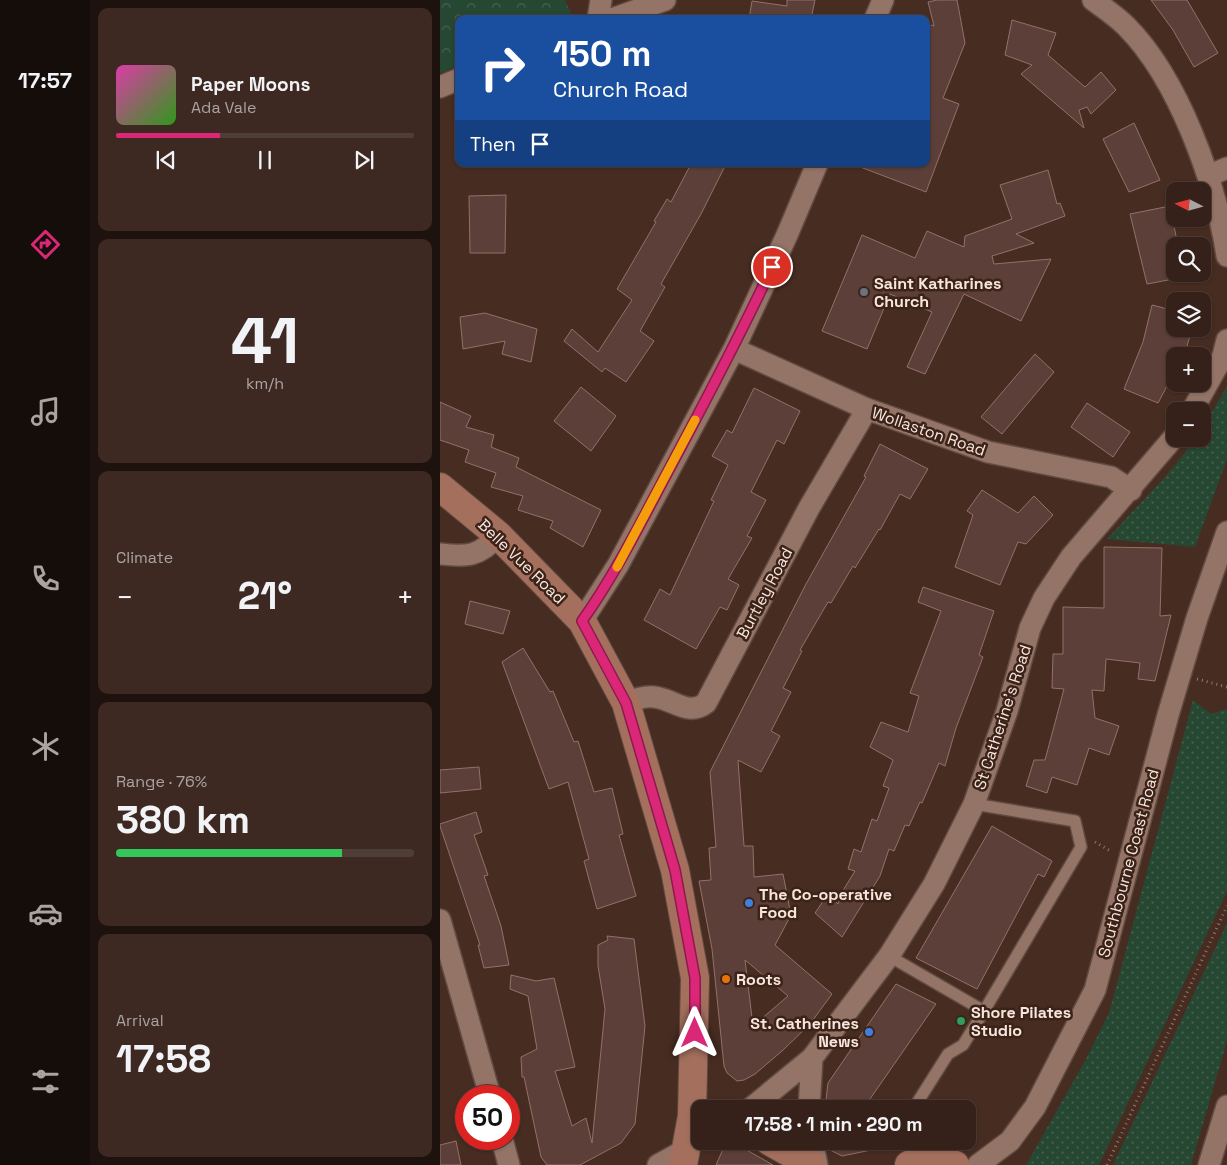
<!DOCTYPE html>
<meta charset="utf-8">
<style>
body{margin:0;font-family:"Space Grotesk",sans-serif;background:#3d2922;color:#f1f3f6;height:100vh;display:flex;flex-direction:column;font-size:19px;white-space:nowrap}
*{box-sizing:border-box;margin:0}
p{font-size:16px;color:#aaa3a2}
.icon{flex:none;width:28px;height:28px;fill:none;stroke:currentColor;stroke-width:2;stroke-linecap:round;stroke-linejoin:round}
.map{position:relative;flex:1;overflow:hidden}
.drawer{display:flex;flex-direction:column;gap:8px;padding:8px;background:#1d120e;width:350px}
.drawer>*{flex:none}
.hud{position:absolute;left:15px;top:15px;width:475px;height:152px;border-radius:10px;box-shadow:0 1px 4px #0004,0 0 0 1px #4f3e38;background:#1a4fa0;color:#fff;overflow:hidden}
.needle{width:32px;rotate:276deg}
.fabs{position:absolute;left:726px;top:182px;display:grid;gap:10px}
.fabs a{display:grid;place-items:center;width:45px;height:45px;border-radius:10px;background:#352119;box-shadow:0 1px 4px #0004,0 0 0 1px #4f3e38;font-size:25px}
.speed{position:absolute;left:15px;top:1085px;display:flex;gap:10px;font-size:25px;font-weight:700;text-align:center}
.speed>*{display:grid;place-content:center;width:65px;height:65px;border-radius:50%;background:#352119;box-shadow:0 1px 4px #0004,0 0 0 1px #4f3e38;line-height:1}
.speed .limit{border:8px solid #d22;background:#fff;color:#111}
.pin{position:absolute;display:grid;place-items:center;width:42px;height:42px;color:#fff;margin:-21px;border:2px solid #fff;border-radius:50%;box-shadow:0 1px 5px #0007}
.me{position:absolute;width:55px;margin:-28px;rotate:0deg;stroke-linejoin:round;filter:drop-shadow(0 0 4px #0008)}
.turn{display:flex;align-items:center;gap:18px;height:105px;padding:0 15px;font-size:22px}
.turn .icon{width:65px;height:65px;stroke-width:2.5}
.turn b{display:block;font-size:35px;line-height:42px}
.then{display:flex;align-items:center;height:48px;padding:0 15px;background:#0003;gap:10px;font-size:19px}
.big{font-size:38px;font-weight:600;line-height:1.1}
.drawer .widget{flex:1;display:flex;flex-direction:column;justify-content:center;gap:8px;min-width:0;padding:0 18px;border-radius:10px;background:#3d2922}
.drawer .dial{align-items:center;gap:0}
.dial b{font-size:65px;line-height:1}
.song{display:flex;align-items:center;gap:15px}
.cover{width:60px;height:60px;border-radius:8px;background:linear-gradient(135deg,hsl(320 70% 55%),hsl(110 70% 35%))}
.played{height:5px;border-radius:2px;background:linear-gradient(90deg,#db2777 35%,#4f3e38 35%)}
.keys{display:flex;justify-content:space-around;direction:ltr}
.heat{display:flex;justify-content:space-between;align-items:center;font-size:28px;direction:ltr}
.charge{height:8px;border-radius:4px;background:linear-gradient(90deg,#34c759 76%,#4f3e38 0)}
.trip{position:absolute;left:251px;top:1100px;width:285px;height:50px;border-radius:10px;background:#352119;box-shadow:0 1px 4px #0004,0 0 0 1px #4f3e38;font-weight:600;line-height:50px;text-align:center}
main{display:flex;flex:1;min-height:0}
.tab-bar{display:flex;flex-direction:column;width:90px;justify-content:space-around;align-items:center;background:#150d0a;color:#aaa3a2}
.tab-bar .icon{width:35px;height:35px}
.tab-bar .active{color:#db2777}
.tab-bar b{font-size:22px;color:#f1f3f6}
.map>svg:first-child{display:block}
.grass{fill:url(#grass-dots)}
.forest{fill:url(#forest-crowns)}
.building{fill:#5d3f39;stroke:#92716a;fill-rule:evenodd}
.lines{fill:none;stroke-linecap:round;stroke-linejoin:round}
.lane-casing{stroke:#614a41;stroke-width:14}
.street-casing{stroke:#614a41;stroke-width:24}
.secondary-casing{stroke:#614a41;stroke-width:30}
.path{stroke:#917970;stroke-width:3;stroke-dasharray:1 4;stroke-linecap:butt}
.lane{stroke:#937467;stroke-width:11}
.street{stroke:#937467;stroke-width:21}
.secondary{stroke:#a4705d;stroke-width:28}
.route-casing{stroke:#8e194d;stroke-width:12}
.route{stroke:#db2777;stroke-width:9}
.slow{stroke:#f59e0b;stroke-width:9}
.worship-dot{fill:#6b7280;stroke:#3c2318;stroke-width:2}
.shop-dot{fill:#3f7fe0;stroke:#3c2318;stroke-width:2}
.food-dot{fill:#e8710a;stroke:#3c2318;stroke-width:2}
.leisure-dot{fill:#2e9e5b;stroke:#3c2318;stroke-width:2}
.labels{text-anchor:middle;stroke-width:5;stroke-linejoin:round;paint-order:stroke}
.poi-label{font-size:16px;font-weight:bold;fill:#f7e5de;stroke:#3c2318;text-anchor:start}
.street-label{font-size:16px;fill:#f7e5de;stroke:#3c2318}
</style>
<main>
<nav class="tab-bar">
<b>17:57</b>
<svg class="icon active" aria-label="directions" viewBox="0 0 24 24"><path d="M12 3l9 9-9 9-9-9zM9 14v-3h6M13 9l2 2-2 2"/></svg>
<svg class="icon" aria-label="music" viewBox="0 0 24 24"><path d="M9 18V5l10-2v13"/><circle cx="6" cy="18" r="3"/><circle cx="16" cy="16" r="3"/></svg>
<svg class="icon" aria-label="phone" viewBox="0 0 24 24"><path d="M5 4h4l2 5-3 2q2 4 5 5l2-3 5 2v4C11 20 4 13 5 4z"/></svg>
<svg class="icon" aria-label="climate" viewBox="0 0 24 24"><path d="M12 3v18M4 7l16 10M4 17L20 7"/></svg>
<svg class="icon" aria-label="car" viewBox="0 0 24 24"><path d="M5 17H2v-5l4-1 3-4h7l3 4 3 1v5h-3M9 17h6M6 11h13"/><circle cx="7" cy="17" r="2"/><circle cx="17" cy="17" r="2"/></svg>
<svg class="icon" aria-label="filters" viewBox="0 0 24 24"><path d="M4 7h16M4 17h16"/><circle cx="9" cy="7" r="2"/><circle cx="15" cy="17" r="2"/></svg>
</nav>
<section class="drawer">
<div class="widget">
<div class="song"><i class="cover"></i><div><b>Paper Moons</b><p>Ada Vale</p></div></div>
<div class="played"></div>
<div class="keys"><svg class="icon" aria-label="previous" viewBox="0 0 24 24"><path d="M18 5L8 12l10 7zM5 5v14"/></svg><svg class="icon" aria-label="pause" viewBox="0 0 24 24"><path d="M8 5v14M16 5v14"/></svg><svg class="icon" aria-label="next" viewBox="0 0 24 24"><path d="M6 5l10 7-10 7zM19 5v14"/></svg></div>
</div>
<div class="widget dial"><b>41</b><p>km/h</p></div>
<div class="widget"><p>Climate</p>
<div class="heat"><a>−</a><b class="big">21°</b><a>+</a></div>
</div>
<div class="widget"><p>Range · 76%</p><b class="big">380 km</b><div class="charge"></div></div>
<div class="widget"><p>Arrival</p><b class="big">17:58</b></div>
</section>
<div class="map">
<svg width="787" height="1165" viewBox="0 0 787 1165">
<defs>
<pattern id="grass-dots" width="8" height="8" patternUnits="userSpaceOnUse" patternTransform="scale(1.25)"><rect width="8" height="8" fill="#264832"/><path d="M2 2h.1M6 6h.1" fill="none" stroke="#46624f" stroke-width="1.8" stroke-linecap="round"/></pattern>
<pattern id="forest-crowns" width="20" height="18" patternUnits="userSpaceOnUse" patternTransform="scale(1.25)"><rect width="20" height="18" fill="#264832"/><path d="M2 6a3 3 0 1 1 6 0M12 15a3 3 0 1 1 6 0" fill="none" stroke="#46624f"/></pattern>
</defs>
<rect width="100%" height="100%" fill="#472c21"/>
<path class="grass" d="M 787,386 L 787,459 L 755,547 L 667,539 L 725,477 L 756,439 L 762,439 L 763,428 Z
M 753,700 L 771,714 L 787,709 L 787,891 L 659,1165 L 586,1165 L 645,1061 L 669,1013 Z
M 787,923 L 787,1041 L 751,1165 L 673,1165 Z"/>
<path class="forest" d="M 0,0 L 125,0 L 133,18 L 19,19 L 19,65 L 0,73 Z"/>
<path class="building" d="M 347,0 L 375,0 L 371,19 L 309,19 L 312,1 L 347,6 Z
M 497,0 L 517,0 L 525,43 L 503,98 L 519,104 L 486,192 L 415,165 L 486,164 L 486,23 L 494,26 L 488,2 Z
M 711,0 L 747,0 L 778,53 L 754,67 L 733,30 Z
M 572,20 L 616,33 L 608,55 L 645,87 L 661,72 L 676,90 L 651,114 L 647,107 L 639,110 L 644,128 L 581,74 L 592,65 L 565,55 Z
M 694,123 L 720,180 L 689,192 L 663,139 Z
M 251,164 L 286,164 L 261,214 L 221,284 L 225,287 L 200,331 L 214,341 L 186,382 L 165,368 L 162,372 L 124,341 L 132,329 L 158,352 L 192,300 L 177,289 L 216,222 L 214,221 L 227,199 L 231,202 Z
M 608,170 L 617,204 L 620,203 L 625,216 L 576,234 L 594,243 L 552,256 L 554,264 L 611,259 L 581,321 L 524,294 L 485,374 L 467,367 L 492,312 L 450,294 L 427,349 L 382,331 L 422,235 L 475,258 L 487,231 L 524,247 L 525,236 L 572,219 L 560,185 Z
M 66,195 L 65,253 L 30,253 L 29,196 Z
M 730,206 L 738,246 L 735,246 L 735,274 L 743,274 L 744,277 L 707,284 L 690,214 Z
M 712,305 L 735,311 L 735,329 L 752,329 L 745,353 L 735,351 L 735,371 L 718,403 L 684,389 L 703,342 Z
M 45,313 L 97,329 L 91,362 L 62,354 L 65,341 L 23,349 L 20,317 Z
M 595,354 L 614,372 L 562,434 L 541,417 Z
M 141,387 L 176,416 L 151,451 L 114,421 Z
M 314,388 L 360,411 L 344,444 L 337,440 L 311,492 L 326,500 L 307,536 L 312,538 L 288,579 L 299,585 L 287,610 L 280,607 L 256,649 L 204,620 L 220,589 L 230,595 L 274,501 L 271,500 L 288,465 L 272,456 L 287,430 L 292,433 Z
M 0,402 L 31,416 L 26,427 L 54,435 L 51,447 L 79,458 L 76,467 L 161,510 L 143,547 L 110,528 L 113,521 L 78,510 L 83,496 L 51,487 L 56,473 L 25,462 L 29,450 L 0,440 Z
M 647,403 L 690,432 L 673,457 L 631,427 Z
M 440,444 L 488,469 L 470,499 L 460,494 L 440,530 L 439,529 L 415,568 L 413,566 L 391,603 L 388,602 L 360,650 L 362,651 L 343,688 L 351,692 L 331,731 L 340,736 L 321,772 L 298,760 L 304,846 L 313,846 L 314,877 L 343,874 L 351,915 L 335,945 L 392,994 L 370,1024 L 342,1051 L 315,1074 L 304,1080 L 297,1081 L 287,1073 L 284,1066 L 272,949 L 259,881 L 271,880 L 269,848 L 276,847 L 270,772 L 366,584 L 426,477 L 424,476 ZM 305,960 L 348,996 L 313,1026 Z
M 542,490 L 578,513 L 594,496 L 613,515 L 586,544 L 578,542 L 560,585 L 515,567 L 533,515 L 527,511 Z
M 664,547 L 722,548 L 720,616 L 731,615 L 715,681 L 698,679 L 700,663 L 666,659 L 664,691 L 652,690 L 655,718 L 679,726 L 669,755 L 649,748 L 637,785 L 612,777 L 607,793 L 586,786 L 594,760 L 605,760 L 624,689 L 612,688 L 613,654 L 623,654 L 623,607 L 664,608 Z
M 483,587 L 554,611 L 539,655 L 543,657 L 516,728 L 505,766 L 499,763 L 482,803 L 480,802 L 469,826 L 465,825 L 454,851 L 449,849 L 440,876 L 402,937 L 375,913 L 388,894 L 398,904 L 402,892 L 415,871 L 408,869 L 414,849 L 421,852 L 432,819 L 437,821 L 449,788 L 443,786 L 453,760 L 430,747 L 441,722 L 468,732 L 479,696 L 470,693 L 501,611 L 478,602 Z
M 30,601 L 70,611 L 63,634 L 25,624 Z
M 83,648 L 110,692 L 113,691 L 134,742 L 138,741 L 154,792 L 172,788 L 183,834 L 179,835 L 196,896 L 157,909 L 144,861 L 149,859 L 128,782 L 109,789 L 62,662 Z
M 39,767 L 41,789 L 0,793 L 0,770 Z
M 36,812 L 42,832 L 34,835 L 48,875 L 44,876 L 61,926 L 69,965 L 44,968 L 38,945 L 40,945 L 0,826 L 0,824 Z
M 552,826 L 612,861 L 604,877 L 598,874 L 537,989 L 476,958 Z
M 167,936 L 194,939 L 205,1026 L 195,1124 L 181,1143 L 140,1165 L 107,1165 L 101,1157 L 84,1077 L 82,1077 L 81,1057 L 97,1049 L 88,996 L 70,989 L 71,975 L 96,981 L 114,978 L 135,1067 L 115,1071 L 132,1126 L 146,1118 L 152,1143 L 165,1009 L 158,966 L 158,945 L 168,940 Z
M 456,984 L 496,1004 L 423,1109 L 385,1109 L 388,1083 Z
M 16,1141 L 21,1165 L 0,1165 L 0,1145 Z
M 385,1141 L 440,1141 L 441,1148 L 402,1156 L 386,1148 Z
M 296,1144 L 333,1165 L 276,1165 L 284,1147 Z"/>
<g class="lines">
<g class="lane-casing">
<path id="lane" d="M 449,956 L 544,1011 L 641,847 L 635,821 L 534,804
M 477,1103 L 508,1054 L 523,1045 L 544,1011"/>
</g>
<g class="street-casing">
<path id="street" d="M 653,0 C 664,8 676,16 686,26 C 739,79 776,184 787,256
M 158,19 L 161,0
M 172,19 L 225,0
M 435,19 L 443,0
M 0,87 L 19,79
M 768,176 L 787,168
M 294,349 L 427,409 L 548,452 L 671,477 L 691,490
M 752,411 L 783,356 L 787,340
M 0,554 C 26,557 40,557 58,535
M 142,621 L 178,565 L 294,349 L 347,235 L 377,164
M 186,703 C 196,699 204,696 214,697 C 234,699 248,717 266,703 L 369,508 L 427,409
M 0,920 L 50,1096
M 310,1109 L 372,1058 L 449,956 L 494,884 L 534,804 L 567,711 L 590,628 L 604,598 L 631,557 L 735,436
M 369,1109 L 372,1058
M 62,1139 L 69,1165
M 372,1141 L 377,1165
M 218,1165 L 247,1149
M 538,1165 L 570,1141 L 595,1107 L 655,990 L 728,715 L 757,618 L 787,532
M 769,1165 L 787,1106"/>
</g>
<g class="secondary-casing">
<path id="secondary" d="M 0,487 L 58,535 L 142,621 L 186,703 L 235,870 L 255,978 L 252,1116 L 243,1165
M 329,1141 L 372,1165
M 469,1165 C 484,1155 499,1157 515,1165"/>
</g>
<path class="path" d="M 757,679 L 787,687
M 655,842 L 672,852
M 667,1165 L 787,906"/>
<use href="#lane" class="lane"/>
<use href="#street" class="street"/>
<use href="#secondary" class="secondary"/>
</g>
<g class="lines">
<g class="route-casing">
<path id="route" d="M 255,1033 L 255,978 L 235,870 L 186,703 L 142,621 C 174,576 199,526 225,477 C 262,407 299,339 332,267"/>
</g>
<use href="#route" class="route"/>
<path class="slow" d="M 177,567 L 255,420"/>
</g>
<circle class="worship-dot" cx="424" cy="292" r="5"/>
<g class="shop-dot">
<circle cx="309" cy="903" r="5"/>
<circle cx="429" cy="1032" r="5"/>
</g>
<circle class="food-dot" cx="286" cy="979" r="5"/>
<circle class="leisure-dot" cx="521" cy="1021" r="5"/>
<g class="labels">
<g class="poi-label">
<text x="434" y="289">Saint Katharines<tspan x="434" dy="18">Church</tspan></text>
<text x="319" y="900">The Co-operative<tspan x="319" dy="18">Food</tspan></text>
<text x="296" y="985">Roots</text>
<text x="531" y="1018">Shore Pilates<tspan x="531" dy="18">Studio</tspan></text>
<text x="419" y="1029" text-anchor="end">St. Catherines<tspan x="419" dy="18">News</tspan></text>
</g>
<g class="street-label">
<text transform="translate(489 431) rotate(19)" y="6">Wollaston Road</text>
<text transform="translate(82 561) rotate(44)" y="6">Belle Vue Road</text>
<text transform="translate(324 593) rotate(-62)" y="6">Burtley Road</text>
<text transform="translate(562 717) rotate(-72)" y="6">St Catherine's Road</text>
<text transform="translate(688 863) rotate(-75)" y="6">Southbourne Coast Road</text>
</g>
</g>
</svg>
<div class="fabs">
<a><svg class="needle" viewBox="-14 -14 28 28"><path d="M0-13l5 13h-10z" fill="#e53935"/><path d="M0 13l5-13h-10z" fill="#aaa3a2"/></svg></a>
<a><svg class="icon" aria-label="search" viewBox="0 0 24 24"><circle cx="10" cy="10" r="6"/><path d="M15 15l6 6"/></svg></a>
<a><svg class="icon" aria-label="layers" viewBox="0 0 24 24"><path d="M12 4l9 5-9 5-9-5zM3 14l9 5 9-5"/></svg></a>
<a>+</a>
<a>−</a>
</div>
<div class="speed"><div class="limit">50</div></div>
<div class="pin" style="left:332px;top:267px;background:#d93025"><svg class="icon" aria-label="arrive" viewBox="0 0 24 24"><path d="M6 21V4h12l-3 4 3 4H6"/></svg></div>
<svg class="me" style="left:255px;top:1033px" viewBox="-20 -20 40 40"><path d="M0-17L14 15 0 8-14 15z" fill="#db2777" stroke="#fff" stroke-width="4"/></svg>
<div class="trip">17:58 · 1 min · 290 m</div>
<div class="hud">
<div class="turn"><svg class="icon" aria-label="right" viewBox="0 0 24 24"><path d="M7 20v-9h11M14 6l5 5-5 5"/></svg><div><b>150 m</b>Church Road</div></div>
<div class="then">Then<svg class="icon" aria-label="arrive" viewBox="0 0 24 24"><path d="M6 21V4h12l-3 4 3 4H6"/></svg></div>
</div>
</div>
</main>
